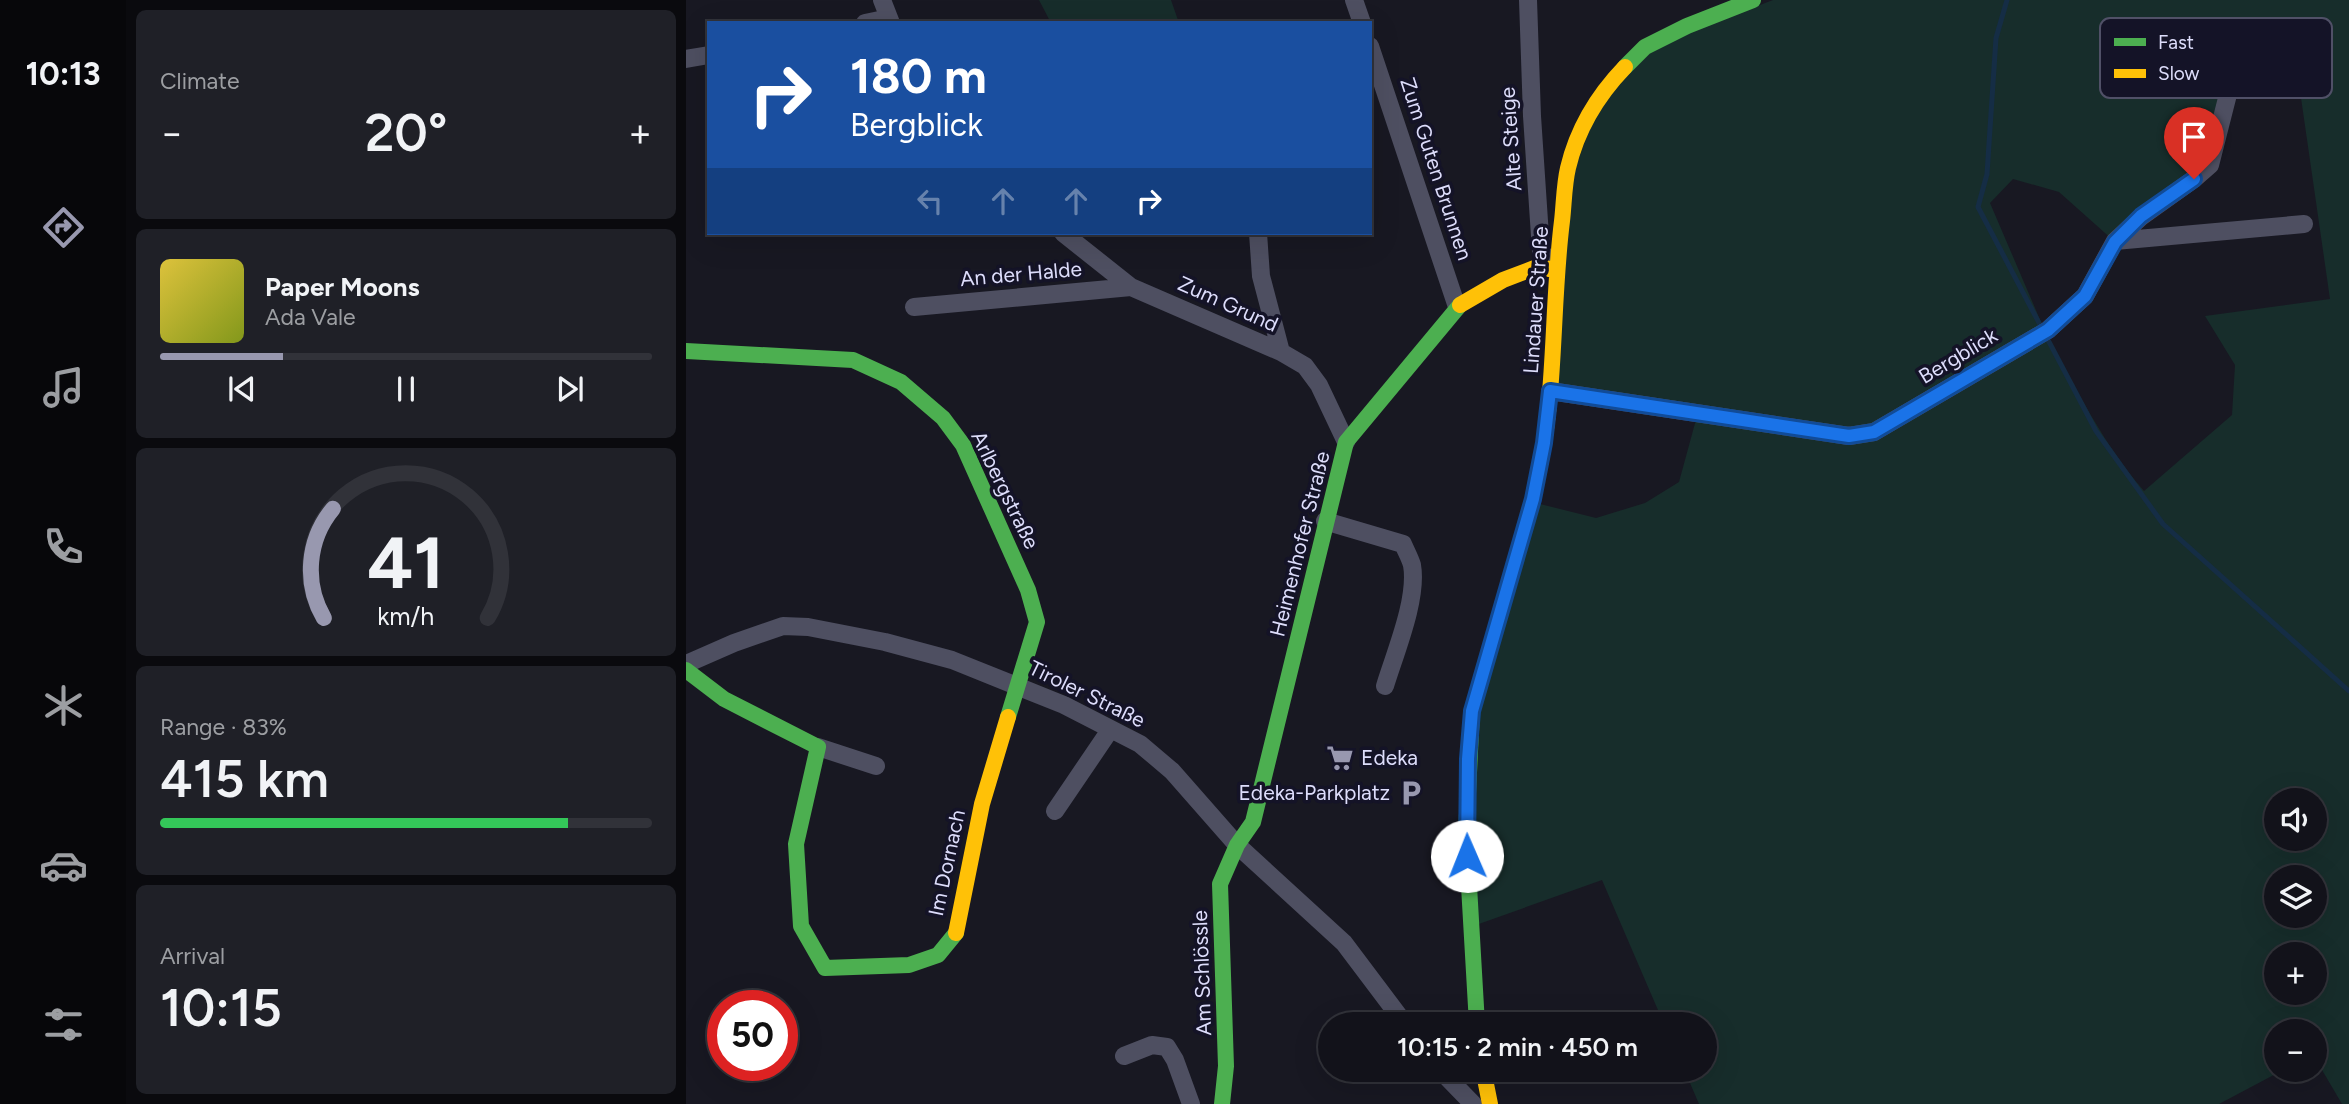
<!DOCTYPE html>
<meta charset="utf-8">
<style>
body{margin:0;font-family:Figtree,sans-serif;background:#1f2027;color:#f1f3f6;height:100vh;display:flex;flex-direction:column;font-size:26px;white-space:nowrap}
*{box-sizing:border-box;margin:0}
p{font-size:23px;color:#9c9ea2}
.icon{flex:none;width:38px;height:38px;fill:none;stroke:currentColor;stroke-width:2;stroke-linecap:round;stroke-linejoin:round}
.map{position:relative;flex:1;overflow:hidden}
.sheet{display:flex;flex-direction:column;gap:10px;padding:10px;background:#0a0a0e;width:560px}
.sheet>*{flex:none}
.guide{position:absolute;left:21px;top:21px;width:665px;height:214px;border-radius:0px;box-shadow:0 7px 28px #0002,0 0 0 2px #313239;background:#1a4fa0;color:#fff;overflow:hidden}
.tools{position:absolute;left:1578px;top:788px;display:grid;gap:14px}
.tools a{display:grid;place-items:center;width:63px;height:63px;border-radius:50%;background:#12121a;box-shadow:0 7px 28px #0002,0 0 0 2px #313239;font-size:35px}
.speed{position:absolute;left:21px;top:990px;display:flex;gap:14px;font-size:35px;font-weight:700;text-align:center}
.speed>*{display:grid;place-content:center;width:91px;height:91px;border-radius:50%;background:#12121a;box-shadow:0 7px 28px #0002,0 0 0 2px #313239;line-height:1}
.speed .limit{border:10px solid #d22;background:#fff;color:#111}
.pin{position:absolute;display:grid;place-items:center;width:60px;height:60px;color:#fff;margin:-72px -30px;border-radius:50% 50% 50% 0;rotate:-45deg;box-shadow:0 0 7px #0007}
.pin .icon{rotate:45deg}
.me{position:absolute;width:77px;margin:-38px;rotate:359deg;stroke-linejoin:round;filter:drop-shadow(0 0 5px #0008)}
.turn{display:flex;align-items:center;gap:24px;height:147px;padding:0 28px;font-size:32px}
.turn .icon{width:91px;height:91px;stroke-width:2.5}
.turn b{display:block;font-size:49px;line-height:60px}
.lanes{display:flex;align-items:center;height:66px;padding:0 28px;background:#0003;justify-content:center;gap:35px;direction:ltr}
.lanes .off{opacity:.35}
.big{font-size:52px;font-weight:600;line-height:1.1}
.sheet .tile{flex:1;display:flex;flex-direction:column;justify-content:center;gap:10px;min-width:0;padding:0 24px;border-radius:10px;background:#1f2027}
.sheet .dial{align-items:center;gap:0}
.dial svg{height:182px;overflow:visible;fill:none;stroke:#313239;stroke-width:7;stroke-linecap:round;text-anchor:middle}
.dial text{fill:#f1f3f6;stroke:none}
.song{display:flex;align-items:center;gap:21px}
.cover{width:84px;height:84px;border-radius:10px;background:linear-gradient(135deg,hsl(50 70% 55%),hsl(70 70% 35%))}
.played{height:7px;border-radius:4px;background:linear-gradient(90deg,#9898af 25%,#313239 25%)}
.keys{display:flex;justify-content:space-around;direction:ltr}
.heat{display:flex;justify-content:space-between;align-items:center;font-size:38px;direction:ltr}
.charge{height:10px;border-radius:5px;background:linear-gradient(90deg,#34c759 83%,#313239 0)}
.trip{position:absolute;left:632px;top:1012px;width:399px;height:70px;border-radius:35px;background:#12121a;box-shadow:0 7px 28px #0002,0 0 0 2px #313239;font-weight:600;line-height:70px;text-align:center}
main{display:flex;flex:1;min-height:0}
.tabs{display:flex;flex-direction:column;width:126px;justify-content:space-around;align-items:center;background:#07070a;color:#9c9ea2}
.tabs .icon{width:49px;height:49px}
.tabs .current{color:#9898af}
.tabs b{font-size:32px;color:#f1f3f6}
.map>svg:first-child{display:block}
.green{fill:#172d2b;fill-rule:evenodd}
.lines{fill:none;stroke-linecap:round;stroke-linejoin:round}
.stream{stroke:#152d45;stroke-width:5}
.street{stroke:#4e4f61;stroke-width:18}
.fast{stroke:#4caf50;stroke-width:16}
.slow{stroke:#ffc107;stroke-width:16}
.route-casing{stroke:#114b97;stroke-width:18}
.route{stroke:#1a73e8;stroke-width:12}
.labels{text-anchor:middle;stroke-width:7;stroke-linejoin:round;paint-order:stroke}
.street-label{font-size:21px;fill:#ddddfb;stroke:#141327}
.poi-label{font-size:21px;fill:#ddddfb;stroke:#141327;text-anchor:start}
.key{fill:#141327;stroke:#505067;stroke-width:2}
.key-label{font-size:19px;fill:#ddddfb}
</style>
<main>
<nav class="tabs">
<b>10:13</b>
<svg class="icon current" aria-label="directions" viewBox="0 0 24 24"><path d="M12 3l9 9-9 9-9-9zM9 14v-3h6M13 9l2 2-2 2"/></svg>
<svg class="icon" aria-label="music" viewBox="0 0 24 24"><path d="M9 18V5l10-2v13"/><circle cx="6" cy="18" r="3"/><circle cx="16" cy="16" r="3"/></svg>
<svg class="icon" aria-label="phone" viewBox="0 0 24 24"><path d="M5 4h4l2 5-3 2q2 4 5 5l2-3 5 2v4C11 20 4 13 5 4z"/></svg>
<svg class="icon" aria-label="climate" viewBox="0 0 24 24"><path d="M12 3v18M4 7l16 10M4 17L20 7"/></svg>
<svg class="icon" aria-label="car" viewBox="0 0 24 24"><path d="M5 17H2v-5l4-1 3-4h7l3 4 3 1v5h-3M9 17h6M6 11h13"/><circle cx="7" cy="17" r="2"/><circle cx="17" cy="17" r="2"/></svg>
<svg class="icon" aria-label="filters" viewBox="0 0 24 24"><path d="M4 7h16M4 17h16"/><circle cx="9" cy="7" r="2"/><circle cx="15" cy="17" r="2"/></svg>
</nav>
<section class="sheet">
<div class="tile"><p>Climate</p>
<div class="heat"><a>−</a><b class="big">20°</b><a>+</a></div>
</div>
<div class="tile">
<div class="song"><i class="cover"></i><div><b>Paper Moons</b><p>Ada Vale</p></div></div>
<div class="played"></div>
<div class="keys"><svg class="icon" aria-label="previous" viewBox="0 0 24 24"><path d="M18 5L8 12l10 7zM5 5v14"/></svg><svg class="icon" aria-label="pause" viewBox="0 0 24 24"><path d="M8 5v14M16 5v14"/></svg><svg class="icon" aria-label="next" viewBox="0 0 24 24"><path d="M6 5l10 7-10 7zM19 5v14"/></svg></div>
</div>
<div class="tile dial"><svg viewBox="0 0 100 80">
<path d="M14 69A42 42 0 1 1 86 69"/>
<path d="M14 69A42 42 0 0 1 18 21" stroke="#9898af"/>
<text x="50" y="56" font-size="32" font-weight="700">41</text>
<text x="50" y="72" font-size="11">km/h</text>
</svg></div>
<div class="tile"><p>Range · 83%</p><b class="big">415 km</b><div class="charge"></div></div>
<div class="tile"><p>Arrival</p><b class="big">10:15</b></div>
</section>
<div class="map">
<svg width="1663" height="1104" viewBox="0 0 1663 1104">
<rect width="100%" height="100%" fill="#181822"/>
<path class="green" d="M 353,0 L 485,0 L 493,23 L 365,23 Z
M 1087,0 L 1663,0 L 1663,1104 L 1656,1104 L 1629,1058 L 1629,1031 L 1591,1031 L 1591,1069 L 1599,1069 L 1533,1104 L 1013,1104 L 998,1069 L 1018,1069 L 1018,1024 L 978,1024 L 916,880 L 790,925 L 787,834 L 788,749 L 793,712 L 854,504 L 910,518 L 959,503 L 993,482 L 1011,416 L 1163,439 L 1189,435 L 1360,334 C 1390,388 1417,444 1458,491 L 1546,415 L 1549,365 L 1519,316 L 1644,299 L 1614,91 L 1581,57 L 1551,55 L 1521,164 L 1454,216 L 1428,241 L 1373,192 L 1327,179 L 1304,203 L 1358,329 L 1187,429 L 1163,432 L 872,388 L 877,272 L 888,171 L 907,120 L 929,88 L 963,53 L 1004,32 ZM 1591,800 L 1629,800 L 1629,838 L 1591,838 ZM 1591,877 L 1629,877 L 1629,915 L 1591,915 ZM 1591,954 L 1629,954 L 1629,992 L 1591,992 Z"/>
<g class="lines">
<path class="stream" d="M 1321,0 L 1310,38 L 1301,174 L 1292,207 L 1410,431 L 1477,524 L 1663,691"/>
<path class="street" d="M 196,0 L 205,23
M 668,0 L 676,23
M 842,0 L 846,116 L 855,251 L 870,270
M 179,23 L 203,18
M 684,46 L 771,307
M 0,59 L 23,55
M 377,233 L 445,287 L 595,352 L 619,366 L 633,385 L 660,442
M 572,233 L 575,276 L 595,352
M 1429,241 L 1618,224
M 228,307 L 445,287
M 864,391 L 1163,436 L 1188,432 L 1362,330 L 1399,296 L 1429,241 L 1455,217 L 1508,179 L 1524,165 L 1552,55
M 639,521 L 717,544 C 720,551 724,558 726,565 C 732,599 709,653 699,686
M 0,664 L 48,643 L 97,626 L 122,627 L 199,642 L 266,660 L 378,705 L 454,744 L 486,771 L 551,845 L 658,943 L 719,1024
M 132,747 L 190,766
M 369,811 L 424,730
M 438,1056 L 466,1045 L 481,1047 L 489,1060 L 505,1104
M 753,1069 L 787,1104"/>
<path class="fast" d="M 939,67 L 959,47 L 1001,26 L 1067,0
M 0,351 L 167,360 L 215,382 L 257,418 L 277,445 L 342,590 L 351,622 L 322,717
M 0,670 L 38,699 L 132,747 L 110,844 L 115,926 L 139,968 L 223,965 L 252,955 L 270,933
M 791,1024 L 780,834 L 786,711 L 847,499 L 855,460
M 536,1104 L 540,1066 L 534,884 L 551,845 L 567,822 L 660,442 L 774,305"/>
<path class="slow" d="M 774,305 L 817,280 L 851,267 L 870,270
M 855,460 C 870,382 866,301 876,221 C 878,204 878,185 882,168 C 891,130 912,95 939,67
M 270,933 L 296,804 L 322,717
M 797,1069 L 804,1104"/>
</g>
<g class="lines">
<g class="route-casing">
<path id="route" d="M 781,856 L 782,759 L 786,711 L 847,499 L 858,443 L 864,391 L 1163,436 L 1188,432 L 1362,330 L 1399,296 L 1429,242 L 1455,216 L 1508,179"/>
</g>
<use href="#route" class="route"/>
</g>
<defs>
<g id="supermarket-bare" transform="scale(2.1)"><path d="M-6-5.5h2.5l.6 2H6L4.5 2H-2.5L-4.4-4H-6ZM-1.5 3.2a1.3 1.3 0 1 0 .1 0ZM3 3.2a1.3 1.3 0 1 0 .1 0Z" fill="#9898af" stroke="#141327" stroke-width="2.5" paint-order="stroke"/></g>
<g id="parking-bare" transform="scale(2.1)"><path d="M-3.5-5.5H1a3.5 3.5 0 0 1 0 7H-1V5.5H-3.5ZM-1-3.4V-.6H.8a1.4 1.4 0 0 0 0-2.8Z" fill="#9898af" stroke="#141327" stroke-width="2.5" paint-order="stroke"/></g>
</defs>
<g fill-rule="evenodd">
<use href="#supermarket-bare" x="654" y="758"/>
<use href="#parking-bare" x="725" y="793"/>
</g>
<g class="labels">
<g class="street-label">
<text transform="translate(825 139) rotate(-94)" y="7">Alte Steige</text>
<text transform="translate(750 169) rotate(72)" y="7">Zum Guten Brunnen</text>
<text transform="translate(335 274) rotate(-5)" y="7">An der Halde</text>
<text transform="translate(850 300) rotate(-86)" y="7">Lindauer Straße</text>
<text transform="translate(542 304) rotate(24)" y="7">Zum Grund</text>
<text transform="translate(1272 356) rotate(-31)" y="7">Bergblick</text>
<text transform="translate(319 490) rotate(64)" y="7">Arlbergstraße</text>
<text transform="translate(614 544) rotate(-76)" y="7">Heimenhofer Straße</text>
<text transform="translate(401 694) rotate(26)" y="7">Tiroler Straße</text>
<text transform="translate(261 863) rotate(-78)" y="7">Im Dornach</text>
<text transform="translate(516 973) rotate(-92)" y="7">Am Schlössle</text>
</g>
<g class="poi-label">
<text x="675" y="765">Edeka</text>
<text x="704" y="800" text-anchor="end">Edeka-Parkplatz</text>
</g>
</g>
<rect x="1414" y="18" width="232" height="80" rx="10" class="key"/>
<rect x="1428" y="38" width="32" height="8" fill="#4caf50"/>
<rect x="1428" y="69" width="32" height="9" fill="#ffc107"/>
<g class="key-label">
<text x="1472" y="49">Fast</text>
<text x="1472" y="80">Slow</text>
</g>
</svg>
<div class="tools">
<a><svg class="icon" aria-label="sound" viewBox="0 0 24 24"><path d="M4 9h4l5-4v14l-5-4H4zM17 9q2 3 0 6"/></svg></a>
<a><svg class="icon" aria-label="layers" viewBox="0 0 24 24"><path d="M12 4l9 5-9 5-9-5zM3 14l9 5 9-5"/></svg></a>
<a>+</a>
<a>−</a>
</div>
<div class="speed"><div class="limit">50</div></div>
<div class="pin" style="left:1508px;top:179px;background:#d93025"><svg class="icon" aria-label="arrive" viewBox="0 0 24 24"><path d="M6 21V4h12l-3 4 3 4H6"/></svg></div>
<svg class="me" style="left:781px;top:856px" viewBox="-20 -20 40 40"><circle r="19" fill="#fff"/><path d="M0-13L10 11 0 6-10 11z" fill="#1a73e8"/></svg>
<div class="trip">10:15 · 2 min · 450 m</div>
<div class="guide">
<div class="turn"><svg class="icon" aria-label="right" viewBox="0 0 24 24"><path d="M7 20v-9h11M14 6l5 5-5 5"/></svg><div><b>180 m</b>Bergblick</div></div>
<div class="lanes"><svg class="icon off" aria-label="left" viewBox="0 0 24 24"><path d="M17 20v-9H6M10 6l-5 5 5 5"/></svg><svg class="icon off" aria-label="ahead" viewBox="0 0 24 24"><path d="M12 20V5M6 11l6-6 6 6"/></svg><svg class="icon off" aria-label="ahead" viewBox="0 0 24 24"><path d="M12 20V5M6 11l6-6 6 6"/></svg><svg class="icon" aria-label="right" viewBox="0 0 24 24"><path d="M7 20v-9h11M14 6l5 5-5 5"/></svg></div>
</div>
</div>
</main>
